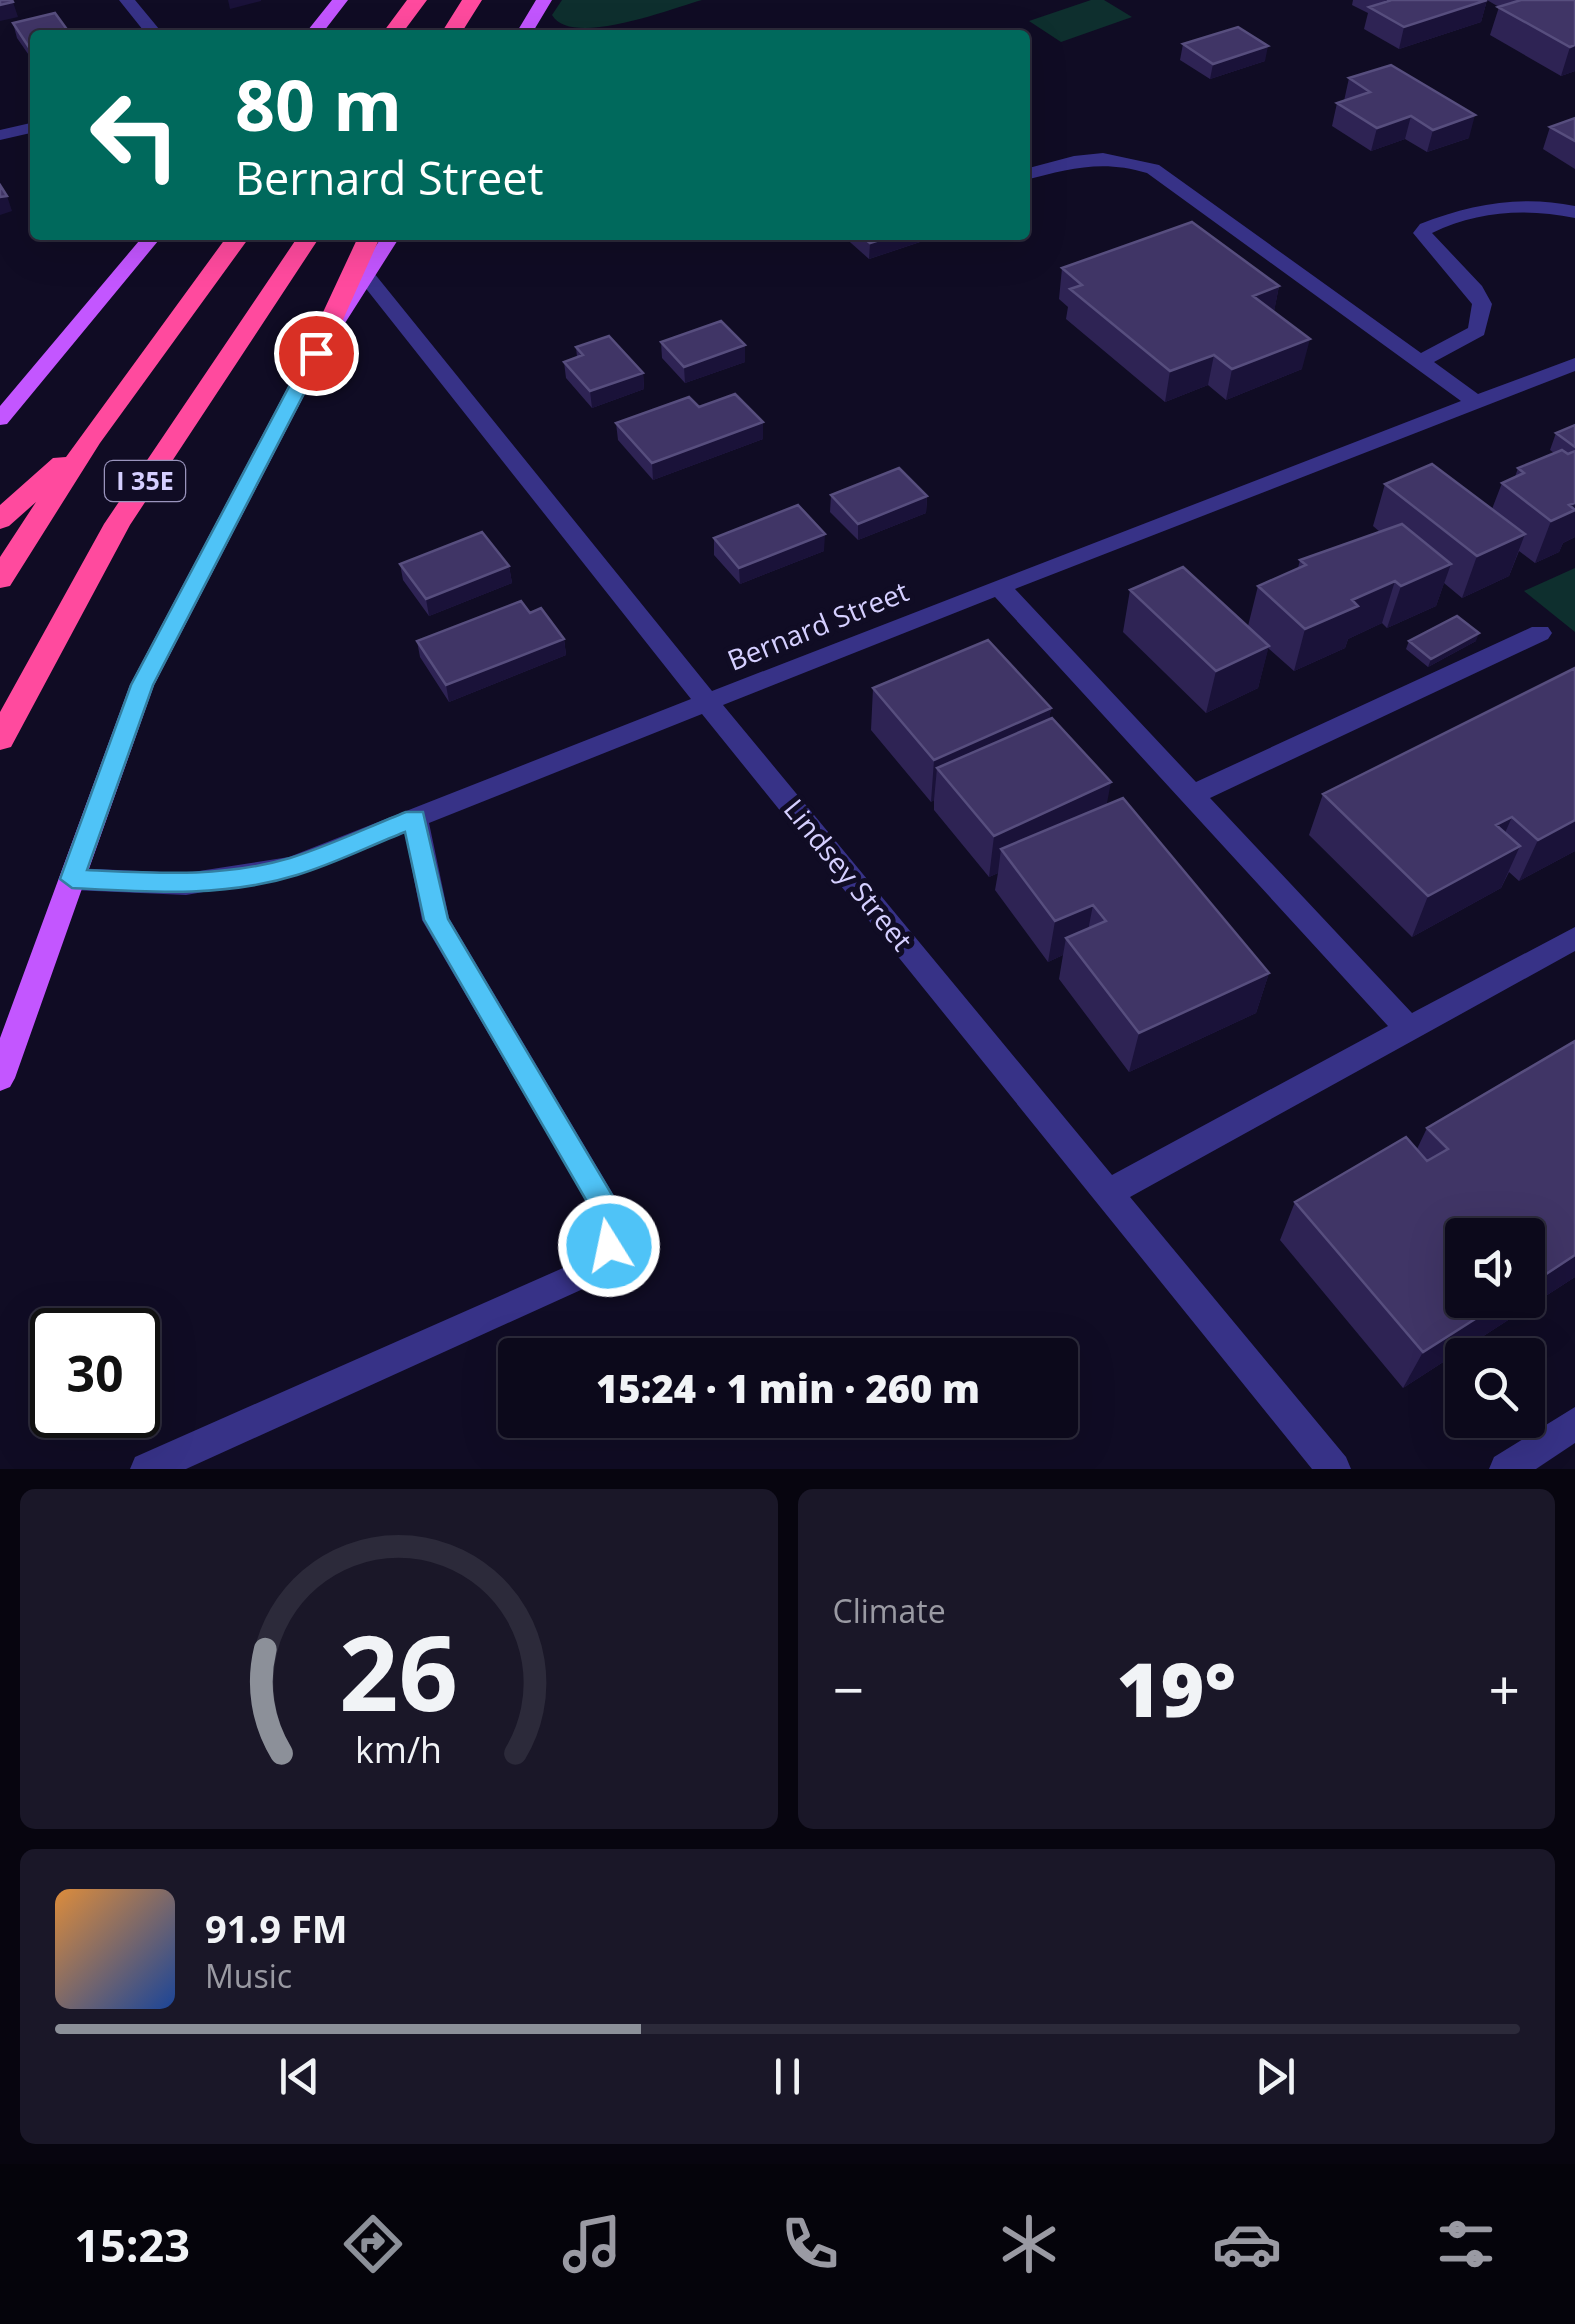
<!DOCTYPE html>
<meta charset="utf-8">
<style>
body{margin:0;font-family:"Open Sans",sans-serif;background:#1a1728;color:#f1f3f6;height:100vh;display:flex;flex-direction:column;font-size:38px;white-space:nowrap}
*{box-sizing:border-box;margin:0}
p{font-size:32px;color:#9a9aa3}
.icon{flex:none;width:55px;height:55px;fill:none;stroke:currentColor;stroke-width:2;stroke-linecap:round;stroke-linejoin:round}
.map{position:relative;height:1469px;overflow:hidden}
.drawer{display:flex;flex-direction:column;gap:20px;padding:20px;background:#07050f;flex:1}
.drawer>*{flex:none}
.banner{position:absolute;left:30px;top:30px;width:1000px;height:210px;border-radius:10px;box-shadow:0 10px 40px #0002,0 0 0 2px #2c2a3a;background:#00695c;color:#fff;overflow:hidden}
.controls{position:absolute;left:1445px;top:1218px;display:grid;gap:20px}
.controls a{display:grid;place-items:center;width:100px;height:100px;border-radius:10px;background:#0c091b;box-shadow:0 10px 40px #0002,0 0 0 2px #2c2a3a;font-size:50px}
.speed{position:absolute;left:30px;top:1308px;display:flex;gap:20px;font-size:50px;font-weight:700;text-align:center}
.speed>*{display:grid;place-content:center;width:130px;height:130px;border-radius:50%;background:#0c091b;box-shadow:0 10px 40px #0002,0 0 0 2px #2c2a3a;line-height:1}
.speed .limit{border:5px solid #111;border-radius:15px;background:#fff;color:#111}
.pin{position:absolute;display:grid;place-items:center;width:85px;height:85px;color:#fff;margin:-42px;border:5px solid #fff;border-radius:50%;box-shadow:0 2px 10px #0007}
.me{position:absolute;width:110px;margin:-55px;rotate:350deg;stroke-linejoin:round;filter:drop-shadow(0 0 8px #0008)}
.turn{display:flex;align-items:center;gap:35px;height:210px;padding:0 40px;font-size:45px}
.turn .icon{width:130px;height:130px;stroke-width:2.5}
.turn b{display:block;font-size:70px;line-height:85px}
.big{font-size:75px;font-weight:800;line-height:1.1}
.drawer .widget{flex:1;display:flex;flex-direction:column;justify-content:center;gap:15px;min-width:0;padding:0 35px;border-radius:15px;background:#1a1728}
.drawer .dial{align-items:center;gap:0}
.dial svg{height:260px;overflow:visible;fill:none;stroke:#2c2a3a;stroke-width:7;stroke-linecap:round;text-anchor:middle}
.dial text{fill:#f1f3f6;stroke:none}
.song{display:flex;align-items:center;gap:30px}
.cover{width:120px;height:120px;border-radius:15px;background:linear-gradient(135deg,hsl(30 70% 55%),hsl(220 70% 35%))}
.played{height:10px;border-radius:5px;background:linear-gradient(90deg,#8c9099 40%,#2c2a3a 40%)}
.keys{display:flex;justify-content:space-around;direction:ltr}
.heat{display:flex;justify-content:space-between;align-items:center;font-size:55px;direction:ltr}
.drawer .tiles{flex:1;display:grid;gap:20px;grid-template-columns:1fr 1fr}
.widget:last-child{grid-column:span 2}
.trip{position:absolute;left:498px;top:1338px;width:580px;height:100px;border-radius:10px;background:#0c091b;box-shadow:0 10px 40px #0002,0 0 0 2px #2c2a3a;font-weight:800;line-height:100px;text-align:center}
.dock{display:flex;height:160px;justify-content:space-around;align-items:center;background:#05040b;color:#9a9aa3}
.dock .icon{width:70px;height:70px}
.dock .selected{color:#8c9099}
.dock b{font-size:45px;color:#f1f3f6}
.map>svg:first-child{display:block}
.green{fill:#0e2f2e}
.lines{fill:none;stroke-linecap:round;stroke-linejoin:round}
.minor{fill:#373287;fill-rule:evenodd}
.major{fill:#c356ff;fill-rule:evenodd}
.highway{fill:#ff4a9e;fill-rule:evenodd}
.wall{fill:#2e2354}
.shaded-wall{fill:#1a1239}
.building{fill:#403566;stroke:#574e7e;stroke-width:2.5}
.route{fill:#4fc3f7;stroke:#337fa1;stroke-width:2.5}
.labels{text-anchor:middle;stroke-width:10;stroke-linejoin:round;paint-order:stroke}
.shield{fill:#100c24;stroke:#9a94bd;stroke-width:2.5}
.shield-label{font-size:25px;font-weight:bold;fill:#d5cfff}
.street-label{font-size:28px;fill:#d5cfff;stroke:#100c24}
</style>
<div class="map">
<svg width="1575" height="1469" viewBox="0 0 1575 1469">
<rect width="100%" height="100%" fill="#100c24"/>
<path class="green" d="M 562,0 L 702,0 C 670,9 571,48 552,15 Z
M 1091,0 L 1104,0 L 1132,17 L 1061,42 L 1029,21 Z
M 1575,568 L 1575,632 L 1524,591 Z"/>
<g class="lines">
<path class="minor" d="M 119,0 L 135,0 L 164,35 L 147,35 Z
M 35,122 L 35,132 L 0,140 L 0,130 Z
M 1103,153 L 1159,165 L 1421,353 L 1468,328 L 1472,304 L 1413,233 L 1420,224 C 1471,204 1521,195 1575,206 L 1575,218 C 1526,208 1477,211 1432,233 L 1482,286 L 1492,304 L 1484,335 L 1434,362 L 1478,394 L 1575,358 L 1575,371 L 1015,589 L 1196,782 L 1532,627 L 1548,627 L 1552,633 L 1548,639 L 1210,798 L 1412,1013 L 1575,927 L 1575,951 L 1130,1197 L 1346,1457 L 1351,1469 L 1312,1469 L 702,714 L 429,823 L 449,918 L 622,1209 C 625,1251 623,1254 594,1284 L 186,1469 L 130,1469 L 135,1457 L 572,1264 L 593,1242 L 592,1211 L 422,920 L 405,833 L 292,877 L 186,895 L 72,890 L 63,886 L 59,879 L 63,872 L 72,868 L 186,873 L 289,857 L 691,699 L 360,281 L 360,273 L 374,273 L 712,691 L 1461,401 L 1147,173 C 1102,159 1068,169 1025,180 L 1025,169 L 1074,156 ZM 995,597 L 1388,1026 L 1112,1175 L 723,705 Z
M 1575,1407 L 1575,1443 L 1536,1469 L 1489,1469 L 1494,1457 Z"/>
<path class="major" d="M 332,0 L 348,0 L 321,35 L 304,35 Z
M 536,0 L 552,0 L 531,35 L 515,35 Z
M 144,235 L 163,235 L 7,424 L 0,425 L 0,406 Z
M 383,235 L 401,235 L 326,353 L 154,685 L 15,1078 L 10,1087 L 0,1091 L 0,1038 L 130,685 L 306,353 Z"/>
<path class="highway" d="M 407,0 L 427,0 L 401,35 L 381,35 Z
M 462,0 L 482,0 L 460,35 L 440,35 Z
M 228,235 L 251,235 L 100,443 L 10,586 L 0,588 L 0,557 L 36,502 L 9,526 L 0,529 L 0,505 L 53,458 L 66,457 Z
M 299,235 L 321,235 L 130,525 L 11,747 L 0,750 L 0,712 L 104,524 Z
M 359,235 L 381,235 L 328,353 L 325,358 L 307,358 L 304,353 Z"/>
</g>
<path class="wall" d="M 1353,0 L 1575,0 L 1575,71 L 1561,76 L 1490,35 L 1499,7 L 1487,0 L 1481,22 L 1399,49 L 1364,29 L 1368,13 L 1352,5 Z
M 13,23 L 35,35 L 35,64 L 17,38 Z
M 1183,44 L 1265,61 L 1210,79 L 1180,60 Z
M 1349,78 L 1469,138 L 1427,152 L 1405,139 L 1371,151 L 1332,126 L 1337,103 L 1344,101 Z
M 1575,118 L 1575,169 L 1543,149 L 1550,127 Z
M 842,235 L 926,235 L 926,240 L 869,259 Z
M 1062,268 L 1279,286 L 1274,311 L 1302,369 L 1226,400 L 1208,385 L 1165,402 L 1066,319 L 1068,307 L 1059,299 Z
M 661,342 L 745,345 L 745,362 L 685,383 L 662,358 Z
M 576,347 L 643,373 L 644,389 L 592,408 L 566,378 L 564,362 L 577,357 Z
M 699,407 L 763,439 L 653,480 L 618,440 L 616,423 Z
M 1575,425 L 1575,537 L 1563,543 L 1559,552 L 1535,563 L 1519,551 L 1509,576 L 1462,598 L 1444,583 L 1436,606 L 1387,628 L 1382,623 L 1348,639 L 1345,648 L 1294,671 L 1268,648 L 1258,688 L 1206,713 L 1123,632 L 1130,590 L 1248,626 L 1258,586 L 1298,568 L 1300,560 L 1380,532 L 1373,526 L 1385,484 L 1492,509 L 1502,483 L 1515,477 L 1518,468 L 1554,453 L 1550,450 L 1556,433 Z
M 831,495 L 927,496 L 926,513 L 858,540 L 830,512 Z
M 714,538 L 824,551 L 740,584 L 714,555 Z
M 400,564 L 509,566 L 512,583 L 429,616 L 403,580 Z
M 530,613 L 564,639 L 566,655 L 449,702 L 420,657 L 417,641 Z
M 1409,641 L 1476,641 L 1428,667 L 1406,649 Z
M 1575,668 L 1575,851 L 1519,881 L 1509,872 L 1501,888 L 1412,937 L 1309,835 L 1323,794 Z
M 873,688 L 1051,708 L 1049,719 L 1107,805 L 1269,973 L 1256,1013 L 1129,1072 L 1059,979 L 1063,955 L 1048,962 L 995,890 L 998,873 L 989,877 L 934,810 L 934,800 L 931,802 L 871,730 Z
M 1575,1041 L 1575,1277 L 1403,1388 L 1280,1240 L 1295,1202 L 1417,1149 L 1427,1128 Z"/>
<path class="shaded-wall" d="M 228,0 L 261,0 L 261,1 L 230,9 Z
M 1487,0 L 1481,22 L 1399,49 L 1404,27 Z
M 13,2 L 18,17 L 0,21 L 0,5 Z
M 1575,45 L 1575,71 L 1561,76 L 1570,47 Z
M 1268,46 L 1265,61 L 1210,79 L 1213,64 Z
M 1475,115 L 1469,138 L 1427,152 L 1433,130 Z
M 1411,116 L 1405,139 L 1371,151 L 1377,128 Z
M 7,196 L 12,211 L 0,215 L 0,197 Z
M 895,235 L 926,235 L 926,240 L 869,259 L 870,243 Z
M 1279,286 L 1273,317 L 1253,296 Z
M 1310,339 L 1302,369 L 1226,400 L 1232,369 Z
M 745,345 L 745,362 L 685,383 L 684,367 Z
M 1214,355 L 1208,385 L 1165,402 L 1170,371 Z
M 643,373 L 644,389 L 592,408 L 590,391 Z
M 763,422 L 763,439 L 653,480 L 652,463 Z
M 927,496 L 926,513 L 858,540 L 858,524 Z
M 1575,503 L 1575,537 L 1563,543 L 1559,552 L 1535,563 L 1551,521 L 1569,505 Z
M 825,534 L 824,551 L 740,584 L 739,568 Z
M 1525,534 L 1509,576 L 1462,598 L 1477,556 Z
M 1451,564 L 1436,606 L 1387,628 L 1401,586 Z
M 509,566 L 512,583 L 429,616 L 426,599 Z
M 1395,581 L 1382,623 L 1348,639 L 1345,648 L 1294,671 L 1305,629 L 1352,600 Z
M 1479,633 L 1476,641 L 1428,667 L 1431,659 Z
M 564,639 L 566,655 L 449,702 L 446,685 Z
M 1269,646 L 1258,688 L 1206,713 L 1216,671 Z
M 1051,708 L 1045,750 L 937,768 L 934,800 L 931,802 L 934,760 Z
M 1111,782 L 1103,824 L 1001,849 L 998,873 L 989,877 L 994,836 Z
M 1512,817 L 1494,858 L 1496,825 Z
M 1575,820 L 1575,851 L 1519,881 L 1538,840 Z
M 1520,846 L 1501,888 L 1412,937 L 1428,896 Z
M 1093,905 L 1085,946 L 1066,938 L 1063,955 L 1048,962 L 1055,921 Z
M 1269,973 L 1256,1013 L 1129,1072 L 1139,1033 Z
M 1575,1255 L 1575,1277 L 1403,1388 L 1423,1352 L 1505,1300 L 1528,1300 L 1528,1286 Z"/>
<path class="building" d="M 0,0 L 12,0 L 13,2 L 0,5 Z
M 1388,0 L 1487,0 L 1404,27 L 1369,7 L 1389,1 Z
M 1521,0 L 1575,0 L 1575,45 L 1570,47 L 1498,7 Z
M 55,13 L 71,35 L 35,35 L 35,51 L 32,52 L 13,23 Z
M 1238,27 L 1268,46 L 1213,64 L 1183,44 Z
M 1391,65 L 1475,115 L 1433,130 L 1411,116 L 1377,128 L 1337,103 L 1370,92 L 1349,78 Z
M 1575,118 L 1575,141 L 1550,127 Z
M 0,185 L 7,196 L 0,197 Z
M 1192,222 L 1279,286 L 1253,296 L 1310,339 L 1232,369 L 1214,355 L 1170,371 L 1070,289 L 1082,285 L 1062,268 Z
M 860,235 L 895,235 L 870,243 Z
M 721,321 L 745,345 L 684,367 L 661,342 Z
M 609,336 L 643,373 L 590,391 L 564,362 L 583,355 L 576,347 Z
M 735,394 L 763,422 L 652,463 L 616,423 L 689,397 L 699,407 Z
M 1575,425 L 1575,447 L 1556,433 Z
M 1562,450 L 1568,454 L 1575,451 L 1575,503 L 1569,505 L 1575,510 L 1551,521 L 1502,483 L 1524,473 L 1518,468 Z
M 1432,464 L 1525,534 L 1477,556 L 1385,484 Z
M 899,468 L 927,496 L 858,524 L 831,495 Z
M 798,505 L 825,534 L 739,568 L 714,538 Z
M 1402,524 L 1451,564 L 1401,586 L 1395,581 L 1352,600 L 1358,606 L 1305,629 L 1258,586 L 1306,565 L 1300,560 Z
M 482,532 L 509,566 L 426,599 L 400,564 Z
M 1183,567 L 1269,646 L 1216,671 L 1130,590 Z
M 521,601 L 530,613 L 541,608 L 564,639 L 446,685 L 417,641 Z
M 1457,616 L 1479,633 L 1431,659 L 1409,641 Z
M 988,640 L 1051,708 L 934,760 L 873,688 Z
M 1575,668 L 1575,820 L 1538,840 L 1512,817 L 1496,825 L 1520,846 L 1428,896 L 1323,794 Z
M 1052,718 L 1111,782 L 994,836 L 937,768 Z
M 1123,798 L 1269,973 L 1139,1033 L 1066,938 L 1106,921 L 1093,905 L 1055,921 L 1001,849 Z
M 1575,1041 L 1575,1255 L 1528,1286 L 1528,1235 L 1462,1235 L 1462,1300 L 1505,1300 L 1423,1352 L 1295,1202 L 1406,1137 L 1427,1161 L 1448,1149 L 1427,1128 Z"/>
<path class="route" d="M 309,349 L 325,353 L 153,685 L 87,870 C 155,873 223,878 290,858 C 329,846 368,827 406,812 L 423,812 L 448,919 L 621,1210 L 623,1246 L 619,1256 L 609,1260 L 599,1256 L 593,1212 L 424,920 L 405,832 C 369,846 334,864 297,875 C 223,898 147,892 72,888 L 60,879 L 131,685 Z"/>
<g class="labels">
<rect class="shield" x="105" y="461" width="80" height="40" rx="8"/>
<g class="shield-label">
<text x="145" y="490">I 35E</text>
</g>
<g class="street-label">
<text transform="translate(818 626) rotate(-22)" y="10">Bernard Street</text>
<text transform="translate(848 875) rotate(51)" y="10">Lindsey Street</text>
</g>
</g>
</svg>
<div class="controls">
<a><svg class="icon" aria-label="sound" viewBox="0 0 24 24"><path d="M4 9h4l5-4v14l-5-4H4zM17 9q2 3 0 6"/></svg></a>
<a><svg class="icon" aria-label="search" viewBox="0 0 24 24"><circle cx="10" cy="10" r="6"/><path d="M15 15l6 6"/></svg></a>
</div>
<div class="speed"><div class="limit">30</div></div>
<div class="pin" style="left:316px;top:353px;background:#d93025"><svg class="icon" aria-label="arrive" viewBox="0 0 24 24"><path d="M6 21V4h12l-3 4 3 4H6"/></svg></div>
<svg class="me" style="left:609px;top:1246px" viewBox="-20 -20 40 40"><circle r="17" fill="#4fc3f7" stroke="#fff" stroke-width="3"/><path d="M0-11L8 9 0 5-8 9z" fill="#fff"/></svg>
<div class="trip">15:24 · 1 min · 260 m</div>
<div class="banner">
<div class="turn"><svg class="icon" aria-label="left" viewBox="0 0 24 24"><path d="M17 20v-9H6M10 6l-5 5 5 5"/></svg><div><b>80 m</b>Bernard Street</div></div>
</div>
</div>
<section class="drawer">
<div class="tiles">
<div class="widget dial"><svg viewBox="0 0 100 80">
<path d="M14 69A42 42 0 1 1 86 69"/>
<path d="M14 69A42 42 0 0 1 9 37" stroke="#8c9099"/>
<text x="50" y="56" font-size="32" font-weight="700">26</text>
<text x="50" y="72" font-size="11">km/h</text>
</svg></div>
<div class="widget"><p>Climate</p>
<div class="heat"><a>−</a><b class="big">19°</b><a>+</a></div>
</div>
<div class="widget">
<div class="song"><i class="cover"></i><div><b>91.9 FM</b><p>Music</p></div></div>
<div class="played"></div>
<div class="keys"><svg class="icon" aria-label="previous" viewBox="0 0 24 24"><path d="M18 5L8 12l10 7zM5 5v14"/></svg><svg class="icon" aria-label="pause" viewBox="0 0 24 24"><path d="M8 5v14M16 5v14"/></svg><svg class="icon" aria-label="next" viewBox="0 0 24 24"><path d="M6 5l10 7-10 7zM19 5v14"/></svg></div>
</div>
</div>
</section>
<nav class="dock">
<b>15:23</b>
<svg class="icon selected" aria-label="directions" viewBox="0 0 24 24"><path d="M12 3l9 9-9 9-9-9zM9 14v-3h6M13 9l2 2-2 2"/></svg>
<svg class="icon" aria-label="music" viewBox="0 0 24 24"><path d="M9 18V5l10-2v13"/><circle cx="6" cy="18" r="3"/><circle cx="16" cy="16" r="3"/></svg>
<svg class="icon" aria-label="phone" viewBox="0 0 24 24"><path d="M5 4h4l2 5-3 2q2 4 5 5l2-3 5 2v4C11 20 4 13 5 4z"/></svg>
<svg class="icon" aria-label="climate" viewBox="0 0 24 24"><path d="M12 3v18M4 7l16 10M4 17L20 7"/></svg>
<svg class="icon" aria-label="car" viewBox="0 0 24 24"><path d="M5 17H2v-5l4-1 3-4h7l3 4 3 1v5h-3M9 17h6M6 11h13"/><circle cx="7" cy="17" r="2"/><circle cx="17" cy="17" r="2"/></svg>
<svg class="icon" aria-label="filters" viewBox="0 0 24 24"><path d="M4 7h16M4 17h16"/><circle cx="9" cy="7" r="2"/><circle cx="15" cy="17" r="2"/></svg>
</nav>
